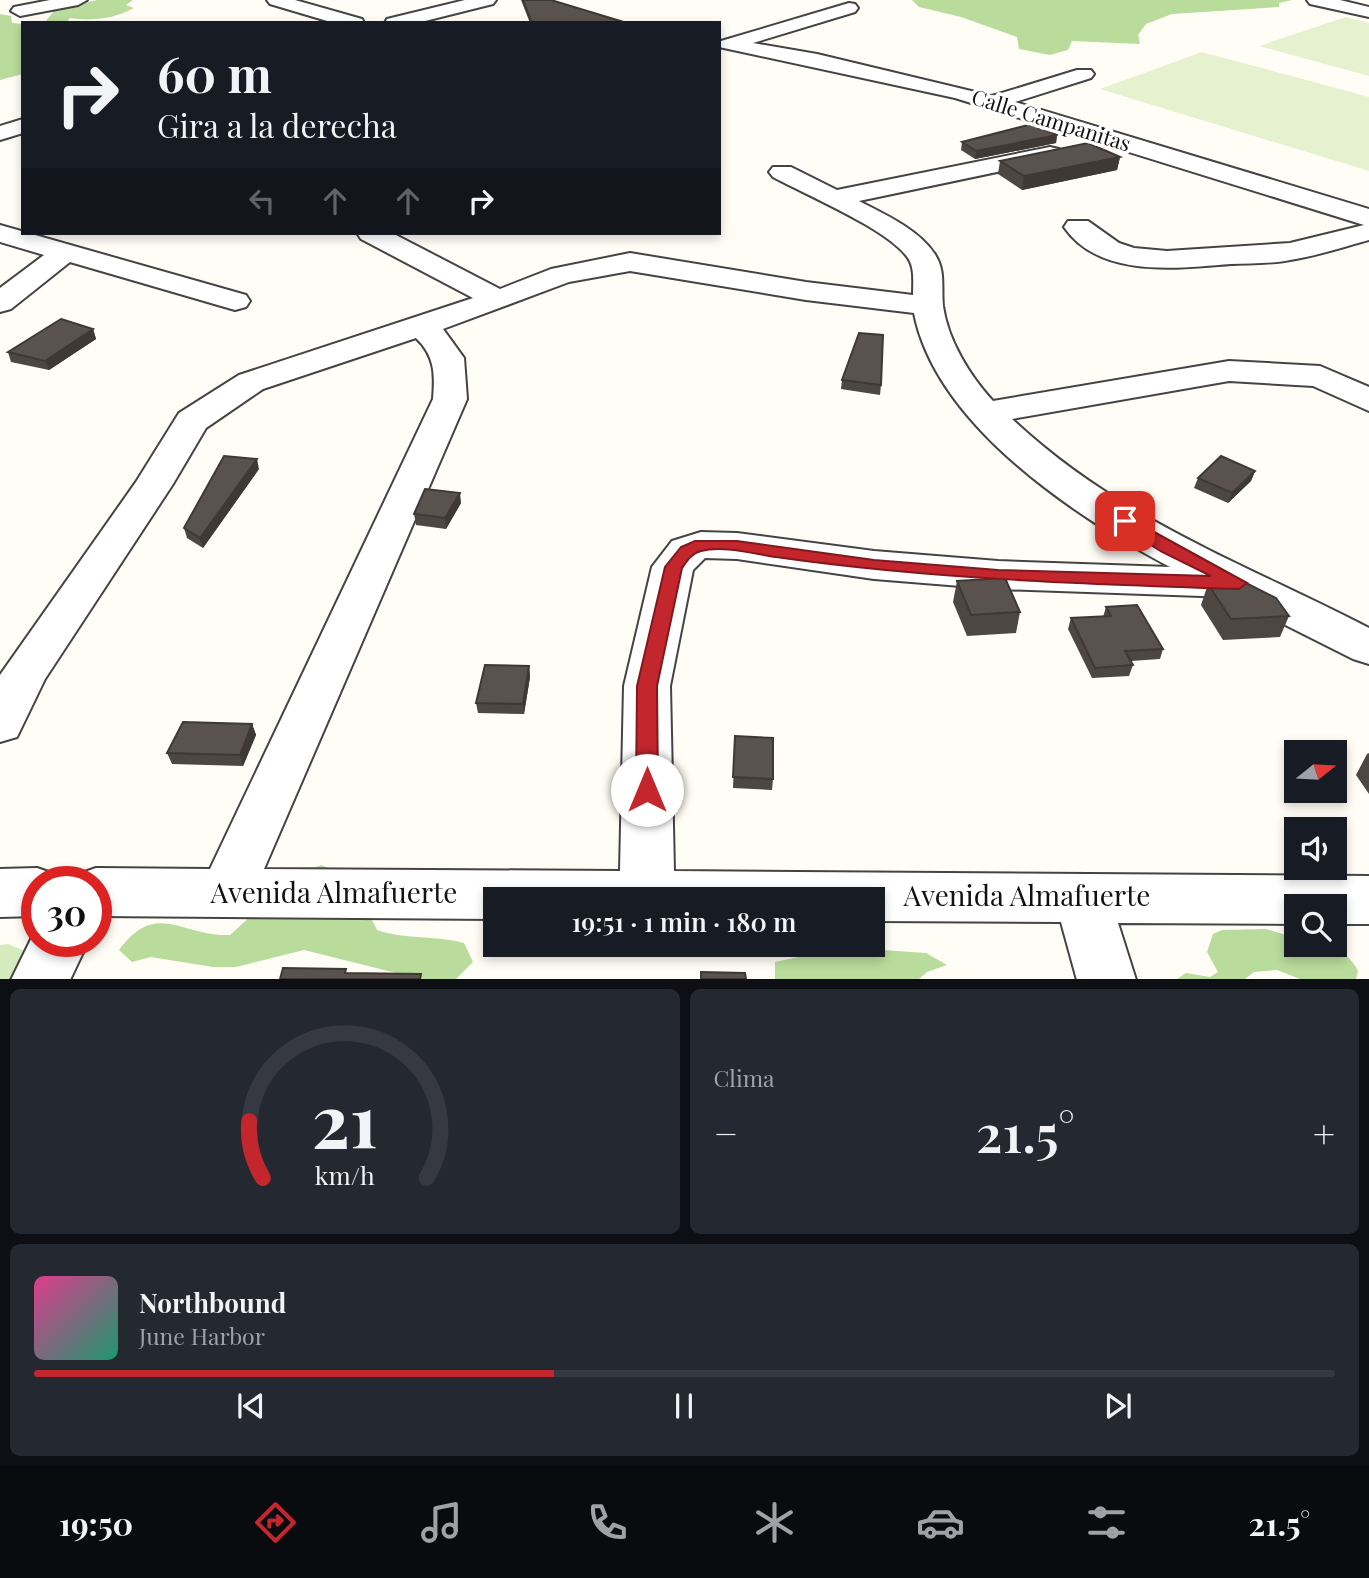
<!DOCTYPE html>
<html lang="es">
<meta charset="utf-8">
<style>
body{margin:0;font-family:"Playfair Display",serif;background:#242831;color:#f1f3f6;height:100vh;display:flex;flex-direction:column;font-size:26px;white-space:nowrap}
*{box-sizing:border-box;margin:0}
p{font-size:23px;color:#9ea1a6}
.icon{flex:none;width:38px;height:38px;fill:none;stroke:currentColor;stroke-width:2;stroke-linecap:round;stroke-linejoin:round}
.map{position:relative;height:979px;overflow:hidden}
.sheet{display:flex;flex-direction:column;gap:10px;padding:10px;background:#0d0f14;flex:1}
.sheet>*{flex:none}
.guide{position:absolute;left:21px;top:21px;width:700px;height:214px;border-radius:0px;box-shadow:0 4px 10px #0003;background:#171b24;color:#f1f3f6;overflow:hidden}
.needle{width:46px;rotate:72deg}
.controls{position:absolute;left:1284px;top:740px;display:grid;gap:14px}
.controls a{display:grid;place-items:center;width:63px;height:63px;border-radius:0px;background:#171b24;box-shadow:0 4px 10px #0003;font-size:35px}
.speed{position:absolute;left:21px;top:866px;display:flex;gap:14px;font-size:35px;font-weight:700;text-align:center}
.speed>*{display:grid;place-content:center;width:91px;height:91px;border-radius:50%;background:#171b24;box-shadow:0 4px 10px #0003;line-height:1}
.speed .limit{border:10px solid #d22;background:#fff;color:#111}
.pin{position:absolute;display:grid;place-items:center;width:60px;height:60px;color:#fff;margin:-30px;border-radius:14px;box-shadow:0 4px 10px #0006}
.me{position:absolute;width:77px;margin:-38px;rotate:0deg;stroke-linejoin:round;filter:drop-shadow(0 0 5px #0008)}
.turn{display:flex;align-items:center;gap:24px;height:147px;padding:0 21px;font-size:32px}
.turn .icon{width:91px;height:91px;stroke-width:2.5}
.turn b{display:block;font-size:49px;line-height:60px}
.lanes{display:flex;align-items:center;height:66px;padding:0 21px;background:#0003;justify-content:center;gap:35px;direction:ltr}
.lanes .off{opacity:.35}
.big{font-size:52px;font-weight:600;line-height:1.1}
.sheet .widget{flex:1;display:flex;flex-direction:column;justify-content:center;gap:10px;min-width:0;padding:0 24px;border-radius:10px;background:#242831}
.sheet .dial{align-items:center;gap:0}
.dial svg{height:182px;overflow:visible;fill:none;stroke:#363941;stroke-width:7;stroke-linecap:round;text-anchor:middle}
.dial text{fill:#f1f3f6;stroke:none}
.song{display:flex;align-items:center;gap:21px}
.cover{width:84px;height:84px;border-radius:10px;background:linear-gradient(135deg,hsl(330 70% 55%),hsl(160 70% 35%))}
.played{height:7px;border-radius:4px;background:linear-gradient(90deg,#c4262e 40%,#363941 40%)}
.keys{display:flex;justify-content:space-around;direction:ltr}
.heat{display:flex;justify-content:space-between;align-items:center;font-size:38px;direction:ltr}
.sheet .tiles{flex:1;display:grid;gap:10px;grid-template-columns:1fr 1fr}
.widget:last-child{grid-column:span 2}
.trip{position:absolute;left:483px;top:887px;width:402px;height:70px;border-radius:0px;background:#171b24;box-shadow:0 4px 10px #0003;font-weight:600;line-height:70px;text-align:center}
.tabs{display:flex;height:112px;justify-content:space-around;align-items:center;background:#090b0e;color:#9ea1a6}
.tabs .icon{width:49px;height:49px}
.tabs .current{color:#c4262e}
.tabs b{font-size:32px;color:#f1f3f6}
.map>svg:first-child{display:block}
.green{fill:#d5ebbd}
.forest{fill:#b9dc9c}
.pitch{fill:#e6f2cf}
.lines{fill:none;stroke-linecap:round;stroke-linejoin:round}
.minor-casing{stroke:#444;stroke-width:4}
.minor{fill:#fff;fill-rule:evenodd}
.wall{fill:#4d4742}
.shaded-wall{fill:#3f3936}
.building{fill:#5a524d;stroke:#3f3936;stroke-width:2}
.route{fill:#c4262e;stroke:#7f191e;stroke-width:2}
.labels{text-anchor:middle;stroke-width:7;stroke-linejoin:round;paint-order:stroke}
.far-street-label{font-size:21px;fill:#111;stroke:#fff}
.near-street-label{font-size:28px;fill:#111;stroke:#fff}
</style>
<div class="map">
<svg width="1369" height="980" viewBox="0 0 1369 980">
<rect width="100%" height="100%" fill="#fffdf5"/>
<path class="green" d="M 8,944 L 25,951 L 11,979 L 0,979 L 0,945 Z"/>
<path class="forest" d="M 97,0 L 133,0 L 126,5 L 134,8 C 113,19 94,21 70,18 L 66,23 L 44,23 L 55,10 Z
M 912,0 L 1292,0 L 1279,3 L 1279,7 L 1172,14 L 1146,24 L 1138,35 L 1140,44 L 1072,41 L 1068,50 L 1050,55 L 1019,49 L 1017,37 L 961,17 L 919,7 Z
M 0,14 L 11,16 L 12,23 L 23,24 L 23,74 L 0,80 Z
M 321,865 C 347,875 365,904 377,930 C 406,940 435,935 464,943 L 473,962 L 456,979 L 424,980 L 304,950 L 236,967 L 213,967 L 151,957 L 132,962 L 119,950 C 157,899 181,937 230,935 L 297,874 Z
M 1266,929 L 1297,938 L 1297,945 C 1322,945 1346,946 1358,971 L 1356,979 L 1300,979 L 1277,970 L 1254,972 L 1245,979 L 1177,979 L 1186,973 L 1210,977 L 1218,972 L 1207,952 L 1213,934 L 1222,930 Z
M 882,950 L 926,953 L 947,965 L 927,972 L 919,979 L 775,979 L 775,962 L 817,953 Z"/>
<path class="pitch" d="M 1346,17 L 1369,23 L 1369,76 L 1259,46 Z
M 1202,52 L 1369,97 L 1369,171 L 1100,89 Z"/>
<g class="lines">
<g class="minor-casing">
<path id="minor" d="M 50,0 L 87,0 L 78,5 L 20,16 L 11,11 L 14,7 Z
M 267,0 L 295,0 L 362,19 L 364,23 L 334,23 L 270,4 Z
M 465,0 L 496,0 L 493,4 L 417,23 L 385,23 L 387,19 Z
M 1307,0 L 1340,0 L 1369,7 L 1369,17 L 1310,4 Z
M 849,3 L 855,4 L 858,8 L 855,12 L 753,43 L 817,54 L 992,96 L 1077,70 L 1091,70 L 1094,74 L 1091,78 L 1015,102 L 1369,209 L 1369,240 C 1343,247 1317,256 1290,260 C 1271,264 1250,263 1231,264 C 1178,268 1100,279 1064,227 L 1068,221 L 1088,221 L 1119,243 L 1134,248 L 1167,251 L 1290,243 L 1364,225 L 955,98 L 719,47 L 721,41 Z
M 23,119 L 23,133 L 0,140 L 0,126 Z
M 1050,147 L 1059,149 L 1062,154 L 1059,159 L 859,201 C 884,214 918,229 934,253 C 946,270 941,287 943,306 C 948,341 970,376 993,401 L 1229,361 L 1320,366 L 1369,387 L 1369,411 L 1313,386 L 1229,381 L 1012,419 C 1120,520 1241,562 1369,628 L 1369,664 L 1353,659 L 1230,597 L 998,589 L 874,579 L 737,559 L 705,558 L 693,570 L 670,686 L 674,871 L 1369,876 L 1369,924 L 1335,924 L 1335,906 L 1297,906 L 1297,924 L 1118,923 L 1136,980 L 1077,980 L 1061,922 L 873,921 L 873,900 L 495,900 L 495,919 L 96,916 L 96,882 L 73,882 L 76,875 L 96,868 L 210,869 L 433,399 C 435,374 435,356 416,338 L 263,389 L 206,428 L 173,484 L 45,679 L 17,737 L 0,742 L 0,675 L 136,482 L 179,413 L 239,375 L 473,298 L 361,239 L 357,233 L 392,233 L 500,289 L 551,269 L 630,253 L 806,282 L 913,295 C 913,283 915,268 908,258 C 888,229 806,195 773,177 L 769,172 L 773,167 L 791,167 L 837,190 ZM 630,271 L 806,300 L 914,313 C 936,425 1076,517 1170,567 L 998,561 L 874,551 L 737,533 L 701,532 L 672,541 L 652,567 L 624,686 L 620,871 L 264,869 L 467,399 L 464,358 L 443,329 L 569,282 Z
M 0,225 L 246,295 L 250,301 L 246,307 L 235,310 L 70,262 L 11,309 L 0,312 L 0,288 L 44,255 L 0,242 Z
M 37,868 L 57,875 L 60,882 L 37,882 L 37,916 L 0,917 L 0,869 Z
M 37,927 L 37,942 L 88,942 L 70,980 L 11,980 Z"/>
</g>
<use href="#minor" class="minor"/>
</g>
<path class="wall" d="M 521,0 L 551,0 L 627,23 L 530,23 Z
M 1057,135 L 1056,143 L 975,159 L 961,150 L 962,142 Z
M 1120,157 L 1117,170 L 1022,190 L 998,174 L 1000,161 Z
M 93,329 L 96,339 L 49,370 L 11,362 L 8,352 Z
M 842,380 L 881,385 L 880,395 L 841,389 Z
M 259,469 L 203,548 L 187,538 L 184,528 Z
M 1255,471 L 1251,481 L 1228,503 L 1194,488 L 1198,478 Z
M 461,503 L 446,529 L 416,525 L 414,514 Z
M 957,581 L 1020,612 L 1016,633 L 967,636 L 953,602 Z
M 1208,584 L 1289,616 L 1280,637 L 1223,640 L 1201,605 Z
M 1106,607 L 1163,649 L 1160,659 L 1131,661 L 1133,665 L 1129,676 L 1092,678 L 1068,629 L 1071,618 L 1103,617 Z
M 529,666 L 530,677 L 524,714 L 478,713 L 476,703 Z
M 252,724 L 256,735 L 243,766 L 172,764 L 167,753 Z
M 735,736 L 773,779 L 772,790 L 733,788 Z
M 1369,753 L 1369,794 L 1356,775 L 1367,754 Z"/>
<path class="shaded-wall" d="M 1057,135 L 1056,143 L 975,159 L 976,151 Z
M 1120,157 L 1117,170 L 1022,190 L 1024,176 Z
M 93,329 L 96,339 L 49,370 L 45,361 Z
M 257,459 L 259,469 L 203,548 L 200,538 Z
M 1255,471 L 1251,481 L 1228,503 L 1232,493 Z
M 460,493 L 461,503 L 446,529 L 445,518 Z
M 529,666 L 530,677 L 524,714 L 523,704 Z
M 252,724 L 256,735 L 243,766 L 240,755 Z"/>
<path class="building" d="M 523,0 L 551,0 L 627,23 L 532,23 Z
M 1032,124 L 1057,135 L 976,151 L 962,142 Z
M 1088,143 L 1120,157 L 1024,176 L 1000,161 Z
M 61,319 L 93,329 L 45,361 L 8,352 Z
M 859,333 L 883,335 L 881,385 L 842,380 Z
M 224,456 L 257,459 L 200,538 L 184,528 Z
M 1221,456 L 1255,471 L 1232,493 L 1198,478 Z
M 425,489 L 460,493 L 445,518 L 414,514 Z
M 1005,578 L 1020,612 L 971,615 L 957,581 Z
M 1244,582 L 1276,598 L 1289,616 L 1231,619 L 1208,584 Z
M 1137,605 L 1163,649 L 1125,651 L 1133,665 L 1095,668 L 1071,618 L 1111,616 L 1106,607 Z
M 485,665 L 529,666 L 523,704 L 476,703 Z
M 183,722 L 252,724 L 240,755 L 167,753 Z
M 735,736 L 773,738 L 773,779 L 733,777 Z
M 283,968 L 346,969 L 345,973 L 421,974 L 420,979 L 280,979 Z
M 701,972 L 745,973 L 746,979 L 701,979 Z"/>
<path class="route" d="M 1125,516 L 1247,583 L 1239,589 C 1083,584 930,579 776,557 C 754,554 723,545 701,551 C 692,553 687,561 682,568 L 657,686 L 658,790 L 654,796 L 647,799 L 639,796 L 636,790 L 637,686 L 665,567 L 681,547 L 695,541 L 737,541 L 874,560 L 998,570 L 1211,576 L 1162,552 L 1119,525 L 1119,518 Z"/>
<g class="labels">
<g class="far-street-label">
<text transform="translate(1051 121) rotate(17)" y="7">Calle Campanitas</text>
</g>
<g class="near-street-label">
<text x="334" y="903">Avenida Almafuerte</text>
<text x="1027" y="906">Avenida Almafuerte</text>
</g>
</g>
</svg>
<div class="controls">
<a><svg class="needle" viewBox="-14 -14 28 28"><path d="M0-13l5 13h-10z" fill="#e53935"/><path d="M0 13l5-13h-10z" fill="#9ea1a6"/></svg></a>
<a><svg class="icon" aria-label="sound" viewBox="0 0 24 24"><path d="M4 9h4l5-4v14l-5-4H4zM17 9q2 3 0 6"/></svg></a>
<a><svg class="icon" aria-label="search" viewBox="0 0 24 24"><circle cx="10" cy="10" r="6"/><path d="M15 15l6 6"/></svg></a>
</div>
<div class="speed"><div class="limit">30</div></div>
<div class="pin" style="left:1125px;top:521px;background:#d93025"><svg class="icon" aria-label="arrive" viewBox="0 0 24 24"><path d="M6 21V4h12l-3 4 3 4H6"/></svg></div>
<svg class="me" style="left:647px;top:790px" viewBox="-20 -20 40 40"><circle r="19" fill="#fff"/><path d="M0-13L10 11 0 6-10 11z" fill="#c4262e"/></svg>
<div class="trip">19:51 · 1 min · 180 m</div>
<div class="guide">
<div class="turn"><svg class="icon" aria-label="right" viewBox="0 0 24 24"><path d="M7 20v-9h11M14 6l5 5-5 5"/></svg><div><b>60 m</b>Gira a la derecha</div></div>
<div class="lanes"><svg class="icon off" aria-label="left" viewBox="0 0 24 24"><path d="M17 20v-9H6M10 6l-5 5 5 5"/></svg><svg class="icon off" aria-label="ahead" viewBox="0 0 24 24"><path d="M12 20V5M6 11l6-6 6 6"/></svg><svg class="icon off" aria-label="ahead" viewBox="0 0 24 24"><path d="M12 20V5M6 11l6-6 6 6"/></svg><svg class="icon" aria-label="right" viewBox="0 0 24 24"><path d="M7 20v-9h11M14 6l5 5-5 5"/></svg></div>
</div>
</div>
<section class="sheet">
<div class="tiles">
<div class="widget dial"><svg viewBox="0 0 100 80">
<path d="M14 69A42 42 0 1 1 86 69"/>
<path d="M14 69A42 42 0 0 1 8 44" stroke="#c4262e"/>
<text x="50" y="56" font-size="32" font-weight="700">21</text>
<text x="50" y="72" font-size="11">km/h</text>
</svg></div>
<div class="widget"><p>Clima</p>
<div class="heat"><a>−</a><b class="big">21.5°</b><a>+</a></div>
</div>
<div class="widget">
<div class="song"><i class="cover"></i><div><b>Northbound</b><p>June Harbor</p></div></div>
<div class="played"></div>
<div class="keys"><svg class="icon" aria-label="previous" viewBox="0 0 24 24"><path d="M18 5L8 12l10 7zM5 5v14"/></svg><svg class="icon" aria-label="pause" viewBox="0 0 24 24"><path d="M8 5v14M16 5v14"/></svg><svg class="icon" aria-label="next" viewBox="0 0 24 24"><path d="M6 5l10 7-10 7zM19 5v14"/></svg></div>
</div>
</div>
</section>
<nav class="tabs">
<b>19:50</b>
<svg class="icon current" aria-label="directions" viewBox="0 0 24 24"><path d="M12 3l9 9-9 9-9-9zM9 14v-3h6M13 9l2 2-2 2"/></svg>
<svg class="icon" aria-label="music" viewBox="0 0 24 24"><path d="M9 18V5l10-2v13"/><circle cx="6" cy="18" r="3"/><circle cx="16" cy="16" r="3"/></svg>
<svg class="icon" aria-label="phone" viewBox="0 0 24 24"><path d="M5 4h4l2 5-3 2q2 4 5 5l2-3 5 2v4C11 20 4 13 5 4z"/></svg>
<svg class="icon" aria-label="climate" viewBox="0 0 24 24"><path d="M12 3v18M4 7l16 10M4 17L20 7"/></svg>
<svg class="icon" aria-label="car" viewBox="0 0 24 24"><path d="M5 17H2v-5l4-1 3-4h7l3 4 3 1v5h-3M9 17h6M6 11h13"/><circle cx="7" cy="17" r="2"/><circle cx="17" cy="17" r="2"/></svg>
<svg class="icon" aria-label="filters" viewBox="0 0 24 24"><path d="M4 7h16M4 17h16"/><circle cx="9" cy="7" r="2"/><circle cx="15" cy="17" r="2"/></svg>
<b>21.5°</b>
</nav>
